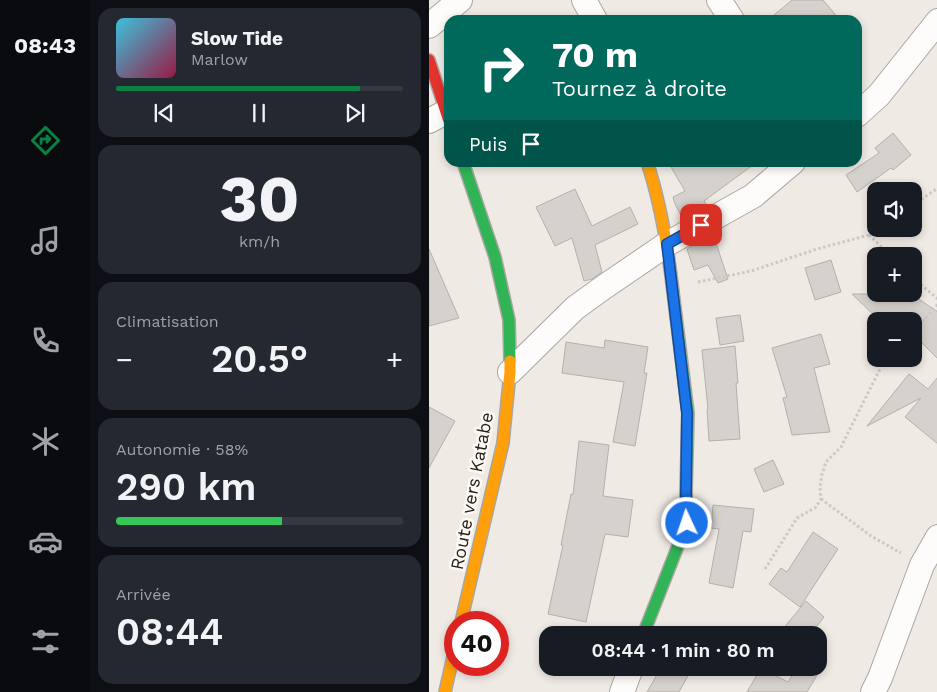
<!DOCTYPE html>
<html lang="fr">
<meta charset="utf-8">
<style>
body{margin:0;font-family:"Work Sans",sans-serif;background:#242831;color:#f1f3f6;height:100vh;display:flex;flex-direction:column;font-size:19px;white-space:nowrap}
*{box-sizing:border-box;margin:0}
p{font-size:16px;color:#9ea1a6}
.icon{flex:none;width:28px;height:28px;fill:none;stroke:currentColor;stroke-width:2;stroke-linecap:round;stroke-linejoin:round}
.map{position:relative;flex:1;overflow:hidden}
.sheet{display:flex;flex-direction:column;gap:8px;padding:8px;background:#0d0f14;width:339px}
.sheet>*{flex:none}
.top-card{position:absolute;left:15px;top:15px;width:418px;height:152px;border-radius:15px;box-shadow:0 2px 8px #0003;background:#00695c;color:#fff;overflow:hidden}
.fabs{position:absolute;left:438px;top:182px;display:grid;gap:10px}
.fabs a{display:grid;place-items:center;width:55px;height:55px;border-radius:10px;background:#171b24;box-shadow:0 2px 8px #0003;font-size:25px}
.speed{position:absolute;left:15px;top:611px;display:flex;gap:10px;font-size:25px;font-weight:700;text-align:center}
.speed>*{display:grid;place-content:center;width:65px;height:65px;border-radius:50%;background:#171b24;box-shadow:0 2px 8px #0003;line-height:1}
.speed .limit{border:8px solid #d22;background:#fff;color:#111}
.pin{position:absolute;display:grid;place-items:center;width:42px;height:42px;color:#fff;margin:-21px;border-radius:10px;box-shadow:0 2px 8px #0006}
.me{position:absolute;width:55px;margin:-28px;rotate:357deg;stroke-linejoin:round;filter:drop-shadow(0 0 4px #0008)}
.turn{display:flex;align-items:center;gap:18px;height:105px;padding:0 25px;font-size:22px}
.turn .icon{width:65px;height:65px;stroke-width:2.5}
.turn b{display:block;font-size:35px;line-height:42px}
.then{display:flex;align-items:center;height:48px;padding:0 25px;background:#0003;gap:10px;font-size:19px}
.big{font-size:38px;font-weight:600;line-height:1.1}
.sheet .tile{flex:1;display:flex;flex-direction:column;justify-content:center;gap:8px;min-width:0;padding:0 18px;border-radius:15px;background:#242831}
.sheet .dial{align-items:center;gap:0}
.dial b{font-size:65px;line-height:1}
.song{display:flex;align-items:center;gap:15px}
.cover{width:60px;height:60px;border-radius:8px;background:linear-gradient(135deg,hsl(190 70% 55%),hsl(340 70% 35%))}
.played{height:5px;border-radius:2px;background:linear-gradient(90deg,#0b8043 85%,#363941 85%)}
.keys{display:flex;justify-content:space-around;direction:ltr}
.heat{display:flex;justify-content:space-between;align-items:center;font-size:28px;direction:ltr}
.charge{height:8px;border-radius:4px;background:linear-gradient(90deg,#34c759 58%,#363941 0)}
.trip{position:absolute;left:110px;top:626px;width:288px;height:50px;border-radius:15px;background:#171b24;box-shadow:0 2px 8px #0003;font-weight:600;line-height:50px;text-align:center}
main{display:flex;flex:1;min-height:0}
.dock{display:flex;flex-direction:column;width:90px;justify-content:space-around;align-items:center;background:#090b0e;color:#9ea1a6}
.dock .icon{width:35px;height:35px}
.dock .on{color:#0b8043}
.dock b{font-size:22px;color:#f1f3f6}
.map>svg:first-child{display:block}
.building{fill:#d5d1cc;stroke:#b4b0ab}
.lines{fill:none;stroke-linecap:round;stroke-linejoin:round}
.street-casing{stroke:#aaa6a1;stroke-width:26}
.fast-casing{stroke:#aaa6a1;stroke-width:14}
.slow-casing{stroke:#aaa6a1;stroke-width:14}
.jam-casing{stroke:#aaa6a1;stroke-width:14}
.path{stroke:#cbc9c7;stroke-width:3;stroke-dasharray:2.5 2.5;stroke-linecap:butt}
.street{stroke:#fdfcfb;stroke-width:24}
.fast{stroke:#30b455;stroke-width:11}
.slow{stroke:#ff9f0a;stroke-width:11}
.jam{stroke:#e5322d;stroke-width:11}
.route-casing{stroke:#114b97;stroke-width:12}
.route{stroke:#1a73e8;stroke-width:9}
.labels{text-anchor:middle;stroke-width:5;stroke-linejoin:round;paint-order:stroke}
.street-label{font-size:18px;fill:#24211d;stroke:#fef8f2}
</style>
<main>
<nav class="dock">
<b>08:43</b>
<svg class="icon on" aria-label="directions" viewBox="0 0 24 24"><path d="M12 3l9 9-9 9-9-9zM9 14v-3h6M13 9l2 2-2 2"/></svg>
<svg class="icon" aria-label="music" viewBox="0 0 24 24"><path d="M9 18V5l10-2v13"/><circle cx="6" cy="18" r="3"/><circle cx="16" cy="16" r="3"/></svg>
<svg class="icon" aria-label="phone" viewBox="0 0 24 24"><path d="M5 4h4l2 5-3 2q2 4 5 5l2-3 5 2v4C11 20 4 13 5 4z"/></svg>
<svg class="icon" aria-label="climate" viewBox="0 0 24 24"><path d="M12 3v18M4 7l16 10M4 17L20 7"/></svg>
<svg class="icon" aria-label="car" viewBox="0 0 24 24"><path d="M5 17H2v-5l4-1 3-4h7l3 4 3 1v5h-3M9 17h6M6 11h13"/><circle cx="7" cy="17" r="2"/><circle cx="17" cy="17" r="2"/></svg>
<svg class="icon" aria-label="filters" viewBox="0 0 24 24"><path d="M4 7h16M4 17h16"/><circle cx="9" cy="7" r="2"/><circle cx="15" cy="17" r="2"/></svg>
</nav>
<section class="sheet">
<div class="tile">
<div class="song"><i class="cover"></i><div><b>Slow Tide</b><p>Marlow</p></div></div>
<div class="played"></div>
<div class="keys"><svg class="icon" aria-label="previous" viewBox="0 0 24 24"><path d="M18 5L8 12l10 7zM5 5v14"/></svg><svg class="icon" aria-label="pause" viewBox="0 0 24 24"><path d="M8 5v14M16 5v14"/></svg><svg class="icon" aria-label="next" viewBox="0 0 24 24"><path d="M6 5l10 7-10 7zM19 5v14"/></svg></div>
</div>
<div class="tile dial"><b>30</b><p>km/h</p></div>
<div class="tile"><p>Climatisation</p>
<div class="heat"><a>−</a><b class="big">20.5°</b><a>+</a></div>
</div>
<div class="tile"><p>Autonomie · 58%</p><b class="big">290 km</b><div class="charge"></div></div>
<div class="tile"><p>Arrivée</p><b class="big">08:44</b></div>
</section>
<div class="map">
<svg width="509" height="692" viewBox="0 0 509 692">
<rect width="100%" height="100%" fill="#f0eae4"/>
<path class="building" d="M 363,0 L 394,0 L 411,20 L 339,20 Z
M 464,133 L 482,155 L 464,170 L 462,168 L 428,192 L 417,175 L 450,153 L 446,148 Z
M 239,162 L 328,162 L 275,201 L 278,206 L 254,219 L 246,204 L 244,197 L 256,191 Z
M 146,189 L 163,226 L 201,207 L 209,224 L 166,245 L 173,272 L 163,279 L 155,281 L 143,238 L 126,246 L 107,207 Z
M 284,234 L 299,279 L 289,283 L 279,265 L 265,270 L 258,249 Z
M 0,249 L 30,318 L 0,326 Z
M 402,260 L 412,292 L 386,300 L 376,268 Z
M 423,294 L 482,294 L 509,312 L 509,359 L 484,334 L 484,321 L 462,321 L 452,314 L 448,318 Z
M 311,315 L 315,341 L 291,345 L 287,318 Z
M 392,334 L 401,364 L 385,368 L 401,432 L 363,435 L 354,398 L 358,397 L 343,348 Z
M 176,340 L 219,347 L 215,373 L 218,373 L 206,446 L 184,442 L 195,382 L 133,373 L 137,342 L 175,348 Z
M 306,346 L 309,383 L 307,383 L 311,439 L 280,441 L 278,409 L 279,409 L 273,350 Z
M 480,374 L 499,389 L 509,377 L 509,444 L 476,417 L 492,398 L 438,426 Z
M 0,407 L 26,421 L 0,468 Z
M 150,441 L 180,445 L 174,496 L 204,500 L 199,537 L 176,534 L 157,622 L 119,614 L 134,545 L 132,545 L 142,494 L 144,495 Z
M 344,460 L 355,484 L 335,492 L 325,469 Z
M 284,505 L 325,509 L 322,532 L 314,531 L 304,588 L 280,583 L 290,529 L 282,528 Z
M 384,532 L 409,549 L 371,607 L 340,584 L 352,568 L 358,572 Z
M 377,601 L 395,617 L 381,635 L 361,635 L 354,629 Z
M 232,668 L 248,668 L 260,674 L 250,692 L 218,692 Z
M 332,668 L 359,682 L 368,668 L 383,668 L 390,672 L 378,692 L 318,692 Z"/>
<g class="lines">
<g class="street-casing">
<path id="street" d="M 155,0 L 166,20
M 290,0 L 303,20
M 0,26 L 31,0
M 428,115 L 450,95 L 509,21
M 0,121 L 17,112
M 81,372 L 146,308 L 175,287 L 238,244 L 324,196 L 364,162
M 193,692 L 202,668
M 444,692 L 451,678 L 493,565 L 509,537"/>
</g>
<g class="fast-casing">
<path id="fast" d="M 34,162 L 66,257 L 80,320 L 81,361
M 214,635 L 258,523 L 257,493 L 259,413 L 244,292"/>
</g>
<g class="slow-casing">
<path id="slow" d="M 218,162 C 232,204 239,248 244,292
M 32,622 L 74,443 L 81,372 L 81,361
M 16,692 L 26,648"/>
</g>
<g class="jam-casing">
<path id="jam" d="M 0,60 L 20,121"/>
</g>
<path class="path" d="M 484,205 L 509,188
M 440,235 L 462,256
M 484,278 L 509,299
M 269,282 L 322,271 L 388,249 L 440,235 L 448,229
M 484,333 L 509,304
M 392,499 L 442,536 L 472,553
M 336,569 L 368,518 L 387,507 L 392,499 L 391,488 L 393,474 L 397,462 L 412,447 L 453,365 L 460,359"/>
<use href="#street" class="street"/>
<use href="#fast" class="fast"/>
<use href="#slow" class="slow"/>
<use href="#jam" class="jam"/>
</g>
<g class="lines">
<g class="route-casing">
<path id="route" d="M 258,523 L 257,493 L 258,413 L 238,244 L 272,225"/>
</g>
<use href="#route" class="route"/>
</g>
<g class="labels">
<g class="street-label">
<text transform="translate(43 491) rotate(-79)" y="6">Route vers Katabe</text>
</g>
</g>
</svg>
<div class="fabs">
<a><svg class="icon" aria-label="sound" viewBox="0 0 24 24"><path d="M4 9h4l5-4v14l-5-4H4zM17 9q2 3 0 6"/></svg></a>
<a>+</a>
<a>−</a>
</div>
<div class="speed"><div class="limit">40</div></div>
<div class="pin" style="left:272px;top:225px;background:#d93025"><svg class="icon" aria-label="arrive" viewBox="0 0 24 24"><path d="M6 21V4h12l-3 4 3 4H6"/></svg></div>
<svg class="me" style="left:258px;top:523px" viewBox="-20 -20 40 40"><circle r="17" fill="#1a73e8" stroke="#fff" stroke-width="3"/><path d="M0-11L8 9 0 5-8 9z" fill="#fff"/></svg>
<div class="trip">08:44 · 1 min · 80 m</div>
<div class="top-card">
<div class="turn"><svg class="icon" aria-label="right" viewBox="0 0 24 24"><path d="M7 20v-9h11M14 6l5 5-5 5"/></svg><div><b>70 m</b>Tournez à droite</div></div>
<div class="then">Puis<svg class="icon" aria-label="arrive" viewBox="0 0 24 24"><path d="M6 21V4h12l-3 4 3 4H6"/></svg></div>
</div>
</div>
</main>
